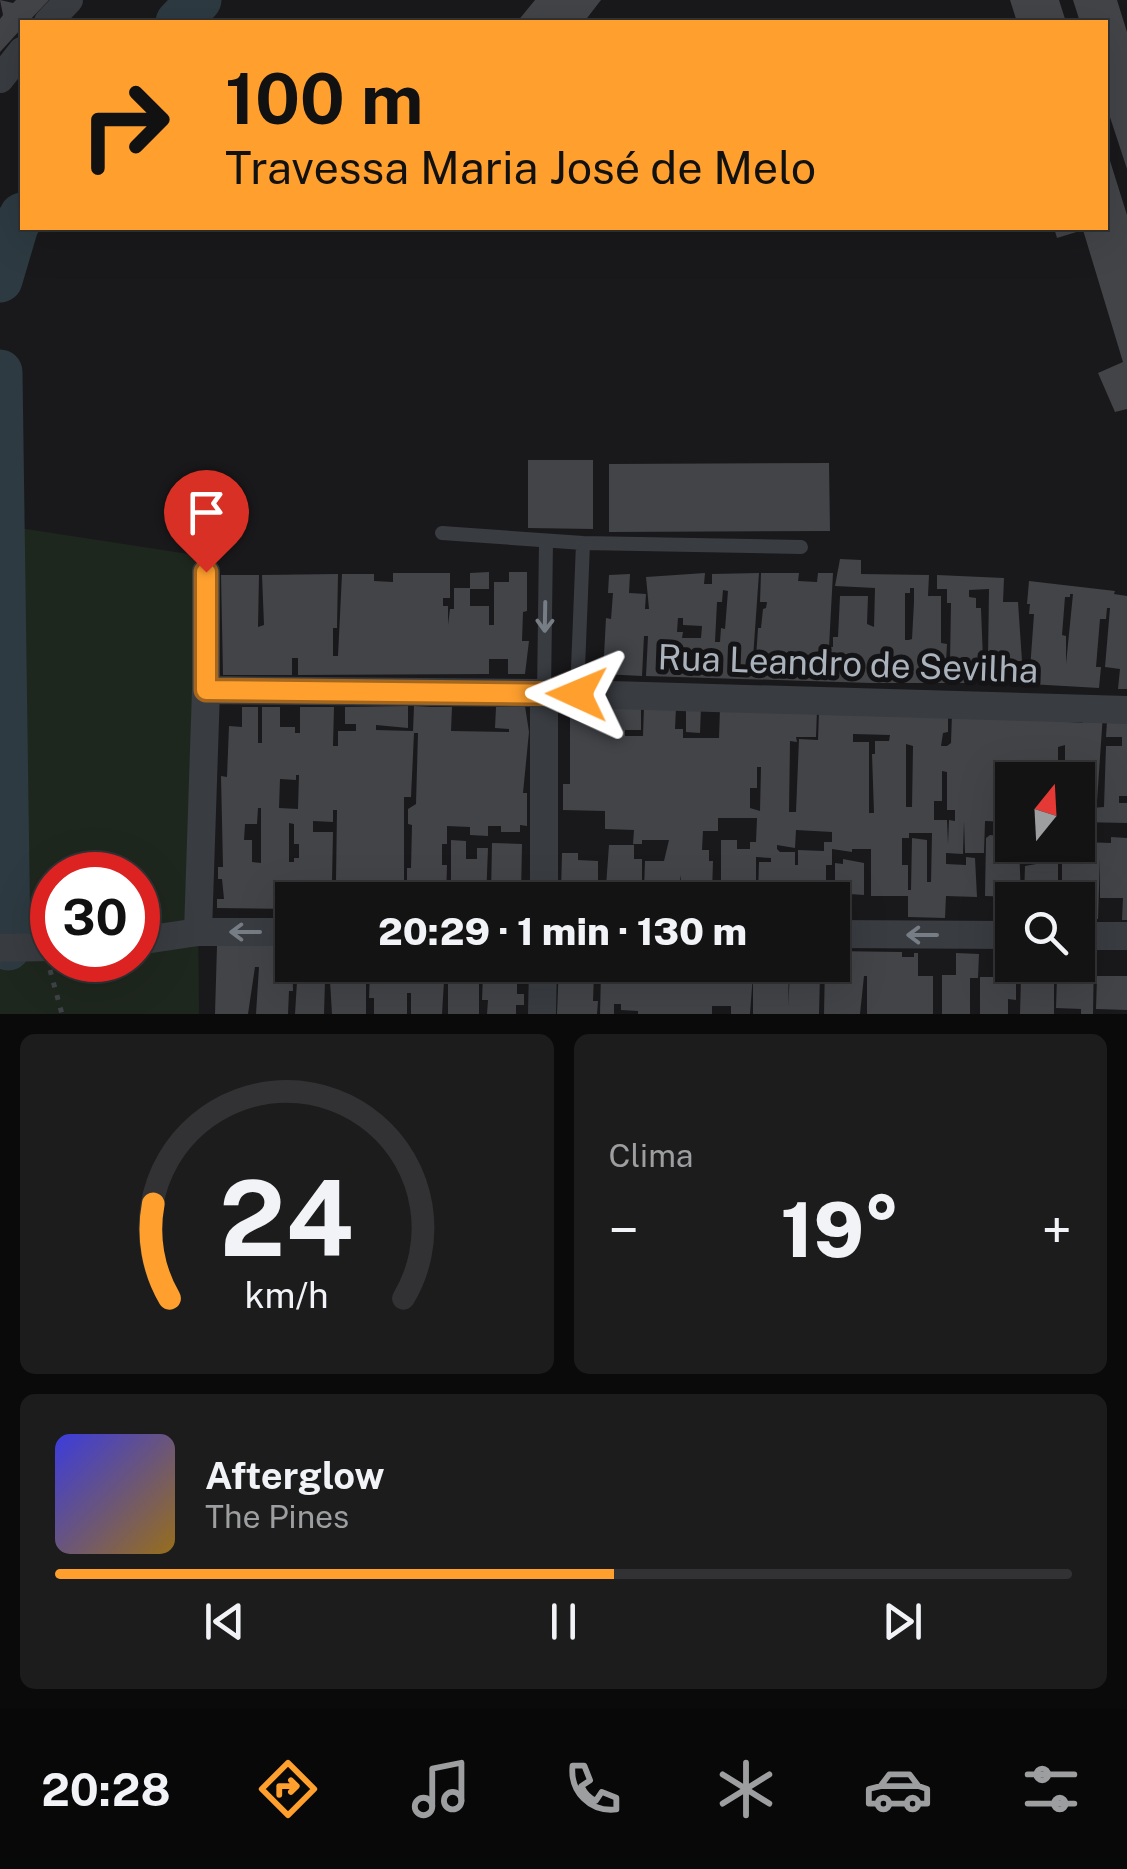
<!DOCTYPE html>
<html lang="pt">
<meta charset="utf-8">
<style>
body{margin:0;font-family:"Public Sans",sans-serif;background:#1c1c1d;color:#f1f3f6;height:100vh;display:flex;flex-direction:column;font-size:38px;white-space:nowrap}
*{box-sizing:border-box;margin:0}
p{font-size:32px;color:#9d9ea0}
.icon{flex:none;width:55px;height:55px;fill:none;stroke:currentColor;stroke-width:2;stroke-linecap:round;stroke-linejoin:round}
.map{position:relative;height:1014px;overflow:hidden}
.panel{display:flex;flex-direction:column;gap:20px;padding:20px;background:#0a0a0b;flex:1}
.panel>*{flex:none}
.guide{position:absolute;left:20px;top:20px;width:1088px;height:210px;border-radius:0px;box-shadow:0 10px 40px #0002,0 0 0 2px #323234;background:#fe9f2e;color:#111;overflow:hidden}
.needle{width:65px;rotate:18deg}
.fabs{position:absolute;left:995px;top:762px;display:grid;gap:20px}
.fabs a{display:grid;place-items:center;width:100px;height:100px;border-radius:0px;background:#131314;box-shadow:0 10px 40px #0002,0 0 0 2px #323234;font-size:50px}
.speed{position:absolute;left:30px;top:852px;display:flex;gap:20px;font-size:50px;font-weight:700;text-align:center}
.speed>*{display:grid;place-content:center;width:130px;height:130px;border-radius:50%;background:#131314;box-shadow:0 10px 40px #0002,0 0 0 2px #323234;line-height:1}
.speed .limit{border:15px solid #d22;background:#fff;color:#111}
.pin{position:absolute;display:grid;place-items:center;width:85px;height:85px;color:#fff;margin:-102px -42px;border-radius:50% 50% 50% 0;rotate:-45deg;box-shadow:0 0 10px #0007}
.pin .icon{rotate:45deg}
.me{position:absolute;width:110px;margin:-55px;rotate:271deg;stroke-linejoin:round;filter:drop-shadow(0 0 8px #0008)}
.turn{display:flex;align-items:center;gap:35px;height:210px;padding:0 40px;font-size:45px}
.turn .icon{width:130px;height:130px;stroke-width:2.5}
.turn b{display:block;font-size:70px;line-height:85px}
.big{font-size:75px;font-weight:800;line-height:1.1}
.panel .tile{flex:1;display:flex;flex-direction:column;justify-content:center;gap:15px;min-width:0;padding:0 35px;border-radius:15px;background:#1c1c1d}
.panel .dial{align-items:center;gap:0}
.dial svg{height:260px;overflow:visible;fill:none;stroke:#323234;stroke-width:7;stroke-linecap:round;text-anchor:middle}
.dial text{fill:#f1f3f6;stroke:none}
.song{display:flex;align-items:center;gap:30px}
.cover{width:120px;height:120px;border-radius:15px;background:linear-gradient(135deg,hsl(240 70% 55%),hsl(40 70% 35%))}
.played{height:10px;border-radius:5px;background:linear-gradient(90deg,#fe9f2e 55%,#323234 55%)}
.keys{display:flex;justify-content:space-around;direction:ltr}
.heat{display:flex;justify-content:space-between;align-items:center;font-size:55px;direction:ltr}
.panel .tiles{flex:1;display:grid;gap:20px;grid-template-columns:1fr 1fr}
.tile:last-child{grid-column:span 2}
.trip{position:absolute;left:275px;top:882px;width:575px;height:100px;border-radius:0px;background:#131314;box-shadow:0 10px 40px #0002,0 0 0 2px #323234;font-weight:800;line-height:100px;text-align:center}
.tab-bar{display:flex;height:160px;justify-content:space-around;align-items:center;background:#080808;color:#9d9ea0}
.tab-bar .icon{width:70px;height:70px}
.tab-bar .selected{color:#fe9f2e}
.tab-bar b{font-size:45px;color:#f1f3f6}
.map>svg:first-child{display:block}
.green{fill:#1e271e;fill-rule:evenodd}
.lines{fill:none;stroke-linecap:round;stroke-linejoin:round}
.river{stroke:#2d3a41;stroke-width:45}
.building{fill:#434448;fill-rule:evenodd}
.path{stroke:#3f4348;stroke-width:5;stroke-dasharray:5 8;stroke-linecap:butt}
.service{stroke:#393c41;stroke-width:14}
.minor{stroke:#393c41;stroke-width:28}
.oneway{stroke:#777d85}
.route-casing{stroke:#a5671e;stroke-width:25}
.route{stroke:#fe9f2e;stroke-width:18}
.labels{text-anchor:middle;stroke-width:10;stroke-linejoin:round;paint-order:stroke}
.street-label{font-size:35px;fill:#aab2bc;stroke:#141416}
</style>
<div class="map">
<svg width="1127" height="1014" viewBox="0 0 1127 1014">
<rect width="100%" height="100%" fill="#19191b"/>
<path class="green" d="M 0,525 L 195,555 L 199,1014 L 0,1014 ZM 52,875 L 138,875 L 138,960 L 52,960 Z"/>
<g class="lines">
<path class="river" d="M 178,22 L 199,0
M 0,280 L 16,226 L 22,215
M 0,372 L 8,948"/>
</g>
<path class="building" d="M 0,0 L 13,3 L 16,0 L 49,0 L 28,22 L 22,22 L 22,28 L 0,52 L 0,19 L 3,15 Z
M 535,0 L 601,0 L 584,22 L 517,22 Z
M 1010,0 L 1059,0 L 1066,22 L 1017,22 Z
M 1073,0 L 1117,0 L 1127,32 L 1127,169 L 1105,102 L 1105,22 L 1080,22 Z
M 1106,148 L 1127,215 L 1127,409 L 1115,412 L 1098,373 L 1123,362 L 1083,230 L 1057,238 L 1054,228 L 1105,228 Z
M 528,460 L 593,460 L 593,529 L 528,528 Z
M 829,463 L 830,531 L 609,532 L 609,464 Z
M 840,559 L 861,560 L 861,574 L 929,575 L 928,596 L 941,596 L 941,643 L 947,644 L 946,662 L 950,662 L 951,603 L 947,603 L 947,589 L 937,589 L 937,575 L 1004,578 L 1003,602 L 1018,602 L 1022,661 L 1003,661 L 1003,684 L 983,684 L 983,678 L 965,678 L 965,683 L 871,683 L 646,676 L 648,636 L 644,636 L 642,676 L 603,674 L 606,618 L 611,619 L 613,593 L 608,593 L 609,575 L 630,574 L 629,593 L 646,594 L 645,609 L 649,609 L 646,577 L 705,573 L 704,584 L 712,584 L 712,574 L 759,573 L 753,658 L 756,658 L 758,628 L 761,628 L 763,609 L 766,608 L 767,602 L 760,602 L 761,573 L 799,573 L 798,581 L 817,582 L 818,573 L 833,573 L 829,647 L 833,647 L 833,637 L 838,637 L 840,596 L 868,596 L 867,624 L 874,627 L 875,588 L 835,586 ZM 910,588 L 914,588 L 914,602 L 912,639 L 909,640 L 905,640 L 905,593 L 910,593 ZM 989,589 L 988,659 L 983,660 L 981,608 L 976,608 L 976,598 L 969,597 L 969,590 ZM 723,590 L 728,591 L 725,629 L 721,628 L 720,642 L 715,642 L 717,602 L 722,602 ZM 678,618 L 683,618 L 683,625 L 702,626 L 701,638 L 682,638 L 683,632 L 677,632 Z
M 489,572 L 489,589 L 470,589 L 470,573 Z
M 509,572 L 527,572 L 527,611 L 523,612 L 522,641 L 529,641 L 525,674 L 508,674 L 508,659 L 489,659 L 489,674 L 298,675 L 298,658 L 292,658 L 292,675 L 223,675 L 221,575 L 259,575 L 258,627 L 264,625 L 262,575 L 338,574 L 337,628 L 333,628 L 333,656 L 338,656 L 342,574 L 374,574 L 374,581 L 393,582 L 393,573 L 450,573 L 450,598 L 443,598 L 443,606 L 448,606 L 448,625 L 450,609 L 454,609 L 454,588 L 470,588 L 470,606 L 489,606 L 489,625 L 494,625 L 494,582 L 509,582 Z
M 1029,581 L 1115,591 L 1114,594 L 1127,596 L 1127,689 L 1118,689 L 1120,669 L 1105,667 L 1110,608 L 1107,608 L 1106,619 L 1100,619 L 1096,667 L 1101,667 L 1099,688 L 1029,684 L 1034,614 L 1029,614 L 1030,604 L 1027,604 ZM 1070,594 L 1073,594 L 1066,664 L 1066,636 L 1062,635 L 1065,597 L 1070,597 Z
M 570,704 L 641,706 L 641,730 L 625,730 L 625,736 L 643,736 L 644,706 L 676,707 L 675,729 L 683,729 L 683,738 L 719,738 L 720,708 L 817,710 L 816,737 L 796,737 L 797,742 L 790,741 L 789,812 L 796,812 L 799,739 L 818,740 L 819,710 L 948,713 L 948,732 L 943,733 L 941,746 L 947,746 L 951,743 L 952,713 L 1083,723 L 1083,714 L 1103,714 L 1097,801 L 1078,800 L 1078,780 L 1065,780 L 1065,745 L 1058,747 L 1058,780 L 1023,779 L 1023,766 L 1018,766 L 1018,780 L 1012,780 L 1012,822 L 985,821 L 984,853 L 965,853 L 964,821 L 963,854 L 946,853 L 946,864 L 966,865 L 966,857 L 975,858 L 977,897 L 946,896 L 945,918 L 908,917 L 908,896 L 871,896 L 871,849 L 852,849 L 852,852 L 832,849 L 832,865 L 826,865 L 826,893 L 835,893 L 835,863 L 843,864 L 843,859 L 864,863 L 864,895 L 849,894 L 849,916 L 832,916 L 832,900 L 811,900 L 811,895 L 758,894 L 759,862 L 771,862 L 771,858 L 756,857 L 756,900 L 739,900 L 739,892 L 721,892 L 721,840 L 737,840 L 737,849 L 750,849 L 750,842 L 756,842 L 757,818 L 718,818 L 718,831 L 703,831 L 702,850 L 709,850 L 709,861 L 713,861 L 712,893 L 683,893 L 680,875 L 680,900 L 625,900 L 625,893 L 616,893 L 616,900 L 605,900 L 609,845 L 634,845 L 634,859 L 642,859 L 642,889 L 644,890 L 645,861 L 664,861 L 669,840 L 642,840 L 642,844 L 633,844 L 634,830 L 605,829 L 605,811 L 563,810 L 563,784 L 570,784 ZM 853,734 L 890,735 L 889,741 L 875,741 L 875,754 L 872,754 L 874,813 L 869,813 L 869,742 L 853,742 ZM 906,744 L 913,746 L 912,807 L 906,807 ZM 757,767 L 761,767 L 760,811 L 750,808 L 750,788 L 757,788 ZM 942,771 L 947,772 L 947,810 L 955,810 L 955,821 L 949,820 L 948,844 L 947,820 L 934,820 L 934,801 L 942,801 ZM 796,830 L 832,832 L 832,842 L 824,842 L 824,851 L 798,850 L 798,865 L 795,865 L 795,852 L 780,852 L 777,849 L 777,845 L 795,848 ZM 909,833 L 932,833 L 931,882 L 927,882 L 927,840 L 912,838 L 911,890 L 908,890 L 908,865 L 902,865 L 902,838 L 909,838 Z
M 408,706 L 408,728 L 376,725 L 376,730 L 413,731 L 414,706 L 432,707 L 452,707 L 451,731 L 509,732 L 509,729 L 495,728 L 496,707 L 525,706 L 529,732 L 523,793 L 527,793 L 527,826 L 520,825 L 520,832 L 501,832 L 501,826 L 488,826 L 488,836 L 470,835 L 470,827 L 447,826 L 447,844 L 442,844 L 442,865 L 447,865 L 446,900 L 292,900 L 292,909 L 217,908 L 217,899 L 224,899 L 222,879 L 218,879 L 218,867 L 223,867 L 221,776 L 227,777 L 229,726 L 242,727 L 242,707 L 258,707 L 258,743 L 262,743 L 262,707 L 280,707 L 280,727 L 295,727 L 295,733 L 300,733 L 300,707 L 334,707 L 333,746 L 338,746 L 338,731 L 356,731 L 356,724 L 345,724 L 345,707 ZM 414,733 L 418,733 L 416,804 L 408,809 L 408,824 L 412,825 L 411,868 L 407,868 L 407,891 L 404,891 L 404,797 L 411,797 ZM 296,775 L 299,775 L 298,809 L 279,808 L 280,779 L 296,780 ZM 258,808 L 261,808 L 261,863 L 252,862 L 252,840 L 244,840 L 245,824 L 257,824 ZM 333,810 L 337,810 L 336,881 L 332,881 L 333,832 L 313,832 L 313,821 L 333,822 ZM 289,823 L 294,824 L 294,844 L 299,844 L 299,858 L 294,858 L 294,862 L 289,862 Z
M 686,707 L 701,707 L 700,733 L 686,732 Z
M 1107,721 L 1127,722 L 1127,796 L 1119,796 L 1119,803 L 1127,803 L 1127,823 L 1078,822 L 1078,809 L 1104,807 L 1106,746 L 1122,746 L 1122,737 L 1106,737 Z
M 990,835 L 1012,837 L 1012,845 L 1019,845 L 1021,897 L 985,896 L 986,838 Z
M 1111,837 L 1127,838 L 1127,920 L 1122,920 L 1123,898 L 1100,898 L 1100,857 L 1098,919 L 1084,919 L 1084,896 L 1070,896 L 1070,900 L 1024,898 L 1025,866 L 1042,863 L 1042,848 L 1058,848 L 1058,896 L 1062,896 L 1062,845 L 1078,845 L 1078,838 L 1083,838 L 1083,842 L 1111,843 Z
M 451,840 L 466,841 L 466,859 L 477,859 L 477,848 L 488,848 L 486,900 L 451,900 Z
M 492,843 L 522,844 L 521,896 L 491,895 Z
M 562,853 L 578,853 L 578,860 L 598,861 L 598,892 L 561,891 Z
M 257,945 L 292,946 L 293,991 L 289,991 L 288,1014 L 256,1014 L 259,967 L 255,967 L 248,1014 L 215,1014 L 217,946 Z
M 832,951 L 902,952 L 902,957 L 914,957 L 914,953 L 918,953 L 918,976 L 933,976 L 933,1014 L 867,1014 L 867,976 L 864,976 L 860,1014 L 824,1014 L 825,965 L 832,965 Z
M 956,953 L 979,954 L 978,978 L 970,978 L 970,1014 L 942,1014 L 942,975 L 956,975 Z
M 994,954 L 1012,954 L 1012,965 L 1016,965 L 1016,1000 L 1008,999 L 1008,1014 L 980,1014 L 980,977 L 994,977 Z
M 1083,954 L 1094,955 L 1093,1014 L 1081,1014 L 1081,1009 L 1056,1008 L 1057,977 L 1082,977 Z
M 298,965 L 445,965 L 442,1014 L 411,1014 L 411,993 L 407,993 L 407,1014 L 374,1014 L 374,998 L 369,998 L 370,972 L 366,972 L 366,1014 L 332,1014 L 330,981 L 325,981 L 324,1014 L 295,1014 Z
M 448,965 L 524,965 L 524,970 L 517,970 L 517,994 L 524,994 L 524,1005 L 516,1005 L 516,1014 L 487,1014 L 488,1000 L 482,1000 L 483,975 L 479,975 L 479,1014 L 448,1014 Z
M 559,965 L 598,965 L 598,974 L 594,974 L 593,1001 L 598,1001 L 597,1014 L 557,1014 Z
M 675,965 L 724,965 L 725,973 L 733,973 L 732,965 L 761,965 L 760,973 L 778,974 L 778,965 L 789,965 L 788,1006 L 790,974 L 820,975 L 819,1014 L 753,1014 L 753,974 L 750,1014 L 731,1014 L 731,1006 L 712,1006 L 712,1014 L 638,1014 L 638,1011 L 621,1010 L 621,1004 L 614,1004 L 614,1014 L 600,1014 L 601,972 L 675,973 Z
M 1097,976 L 1127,976 L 1127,1010 L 1096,1009 Z
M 1021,977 L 1054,978 L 1054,1014 L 1020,1014 Z"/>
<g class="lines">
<path class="path" d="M 50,970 L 62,1014"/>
<path class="service" d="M 442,533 L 583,543 L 801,547
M 544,693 L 546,541
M 577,694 L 583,543"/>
<path class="minor" d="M 48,22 L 69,0
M 0,79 L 22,51
M 206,690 L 544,693 L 1127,710
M 544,900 L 544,693
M 198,932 L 206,690 L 206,572
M 832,934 L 1012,935
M 1078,936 L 1127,936
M 138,941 L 198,932 L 292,932
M 0,948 L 52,947
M 542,1014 L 543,965"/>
</g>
<defs><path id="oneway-shaft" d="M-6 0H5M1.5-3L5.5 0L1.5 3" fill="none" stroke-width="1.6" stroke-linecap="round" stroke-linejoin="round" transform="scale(2.5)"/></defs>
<g class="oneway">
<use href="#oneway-shaft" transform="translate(545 617) rotate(91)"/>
<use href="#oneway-shaft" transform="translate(245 932) rotate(180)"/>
<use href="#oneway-shaft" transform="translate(922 935) rotate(-180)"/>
</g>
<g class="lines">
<g class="route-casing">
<path id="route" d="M 206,572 L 206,690 L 577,694"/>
</g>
<use href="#route" class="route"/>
</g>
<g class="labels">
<g class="street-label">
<text transform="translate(848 664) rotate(2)" y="12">Rua Leandro de Sevilha</text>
</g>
</g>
</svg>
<div class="fabs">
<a><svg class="needle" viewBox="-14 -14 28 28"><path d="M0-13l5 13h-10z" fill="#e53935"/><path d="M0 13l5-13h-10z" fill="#9d9ea0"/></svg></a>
<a><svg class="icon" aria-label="search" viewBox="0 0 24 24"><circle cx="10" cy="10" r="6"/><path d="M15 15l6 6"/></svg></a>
</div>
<div class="speed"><div class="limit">30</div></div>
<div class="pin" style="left:206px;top:572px;background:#d93025"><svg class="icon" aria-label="arrive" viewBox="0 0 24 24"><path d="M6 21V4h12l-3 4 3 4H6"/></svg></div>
<svg class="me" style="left:577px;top:694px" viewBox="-20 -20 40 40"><path d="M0-17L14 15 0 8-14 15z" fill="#fe9f2e" stroke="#fff" stroke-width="4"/></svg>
<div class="trip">20:29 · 1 min · 130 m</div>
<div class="guide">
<div class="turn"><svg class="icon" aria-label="right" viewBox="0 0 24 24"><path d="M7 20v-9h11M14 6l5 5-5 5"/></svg><div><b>100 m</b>Travessa Maria José de Melo</div></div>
</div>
</div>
<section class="panel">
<div class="tiles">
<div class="tile dial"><svg viewBox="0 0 100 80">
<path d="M14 69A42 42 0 1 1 86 69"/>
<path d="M14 69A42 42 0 0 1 9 40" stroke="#fe9f2e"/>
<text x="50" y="56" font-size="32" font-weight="700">24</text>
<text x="50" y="72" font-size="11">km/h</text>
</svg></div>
<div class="tile"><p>Clima</p>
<div class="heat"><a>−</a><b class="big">19°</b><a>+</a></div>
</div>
<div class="tile">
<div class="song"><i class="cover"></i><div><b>Afterglow</b><p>The Pines</p></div></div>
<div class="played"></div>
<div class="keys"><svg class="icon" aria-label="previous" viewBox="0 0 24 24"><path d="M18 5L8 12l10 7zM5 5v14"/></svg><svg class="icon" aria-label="pause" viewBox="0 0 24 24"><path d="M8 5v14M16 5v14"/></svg><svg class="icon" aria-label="next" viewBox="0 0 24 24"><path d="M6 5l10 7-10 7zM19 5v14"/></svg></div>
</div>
</div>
</section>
<nav class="tab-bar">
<b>20:28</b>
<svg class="icon selected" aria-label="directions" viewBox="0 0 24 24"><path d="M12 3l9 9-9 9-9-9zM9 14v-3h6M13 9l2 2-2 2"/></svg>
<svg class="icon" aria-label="music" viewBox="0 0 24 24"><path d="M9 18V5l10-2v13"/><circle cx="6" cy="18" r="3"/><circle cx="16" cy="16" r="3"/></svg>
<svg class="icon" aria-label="phone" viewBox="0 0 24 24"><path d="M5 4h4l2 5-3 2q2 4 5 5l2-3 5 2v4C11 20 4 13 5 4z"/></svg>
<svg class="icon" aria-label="climate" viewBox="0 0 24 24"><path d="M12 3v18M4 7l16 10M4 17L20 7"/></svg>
<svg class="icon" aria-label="car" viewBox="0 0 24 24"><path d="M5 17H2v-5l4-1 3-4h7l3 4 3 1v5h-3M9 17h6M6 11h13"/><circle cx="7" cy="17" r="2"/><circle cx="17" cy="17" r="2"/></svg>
<svg class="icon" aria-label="filters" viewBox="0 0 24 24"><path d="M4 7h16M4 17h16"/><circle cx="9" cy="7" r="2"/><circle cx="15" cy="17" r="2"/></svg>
</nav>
